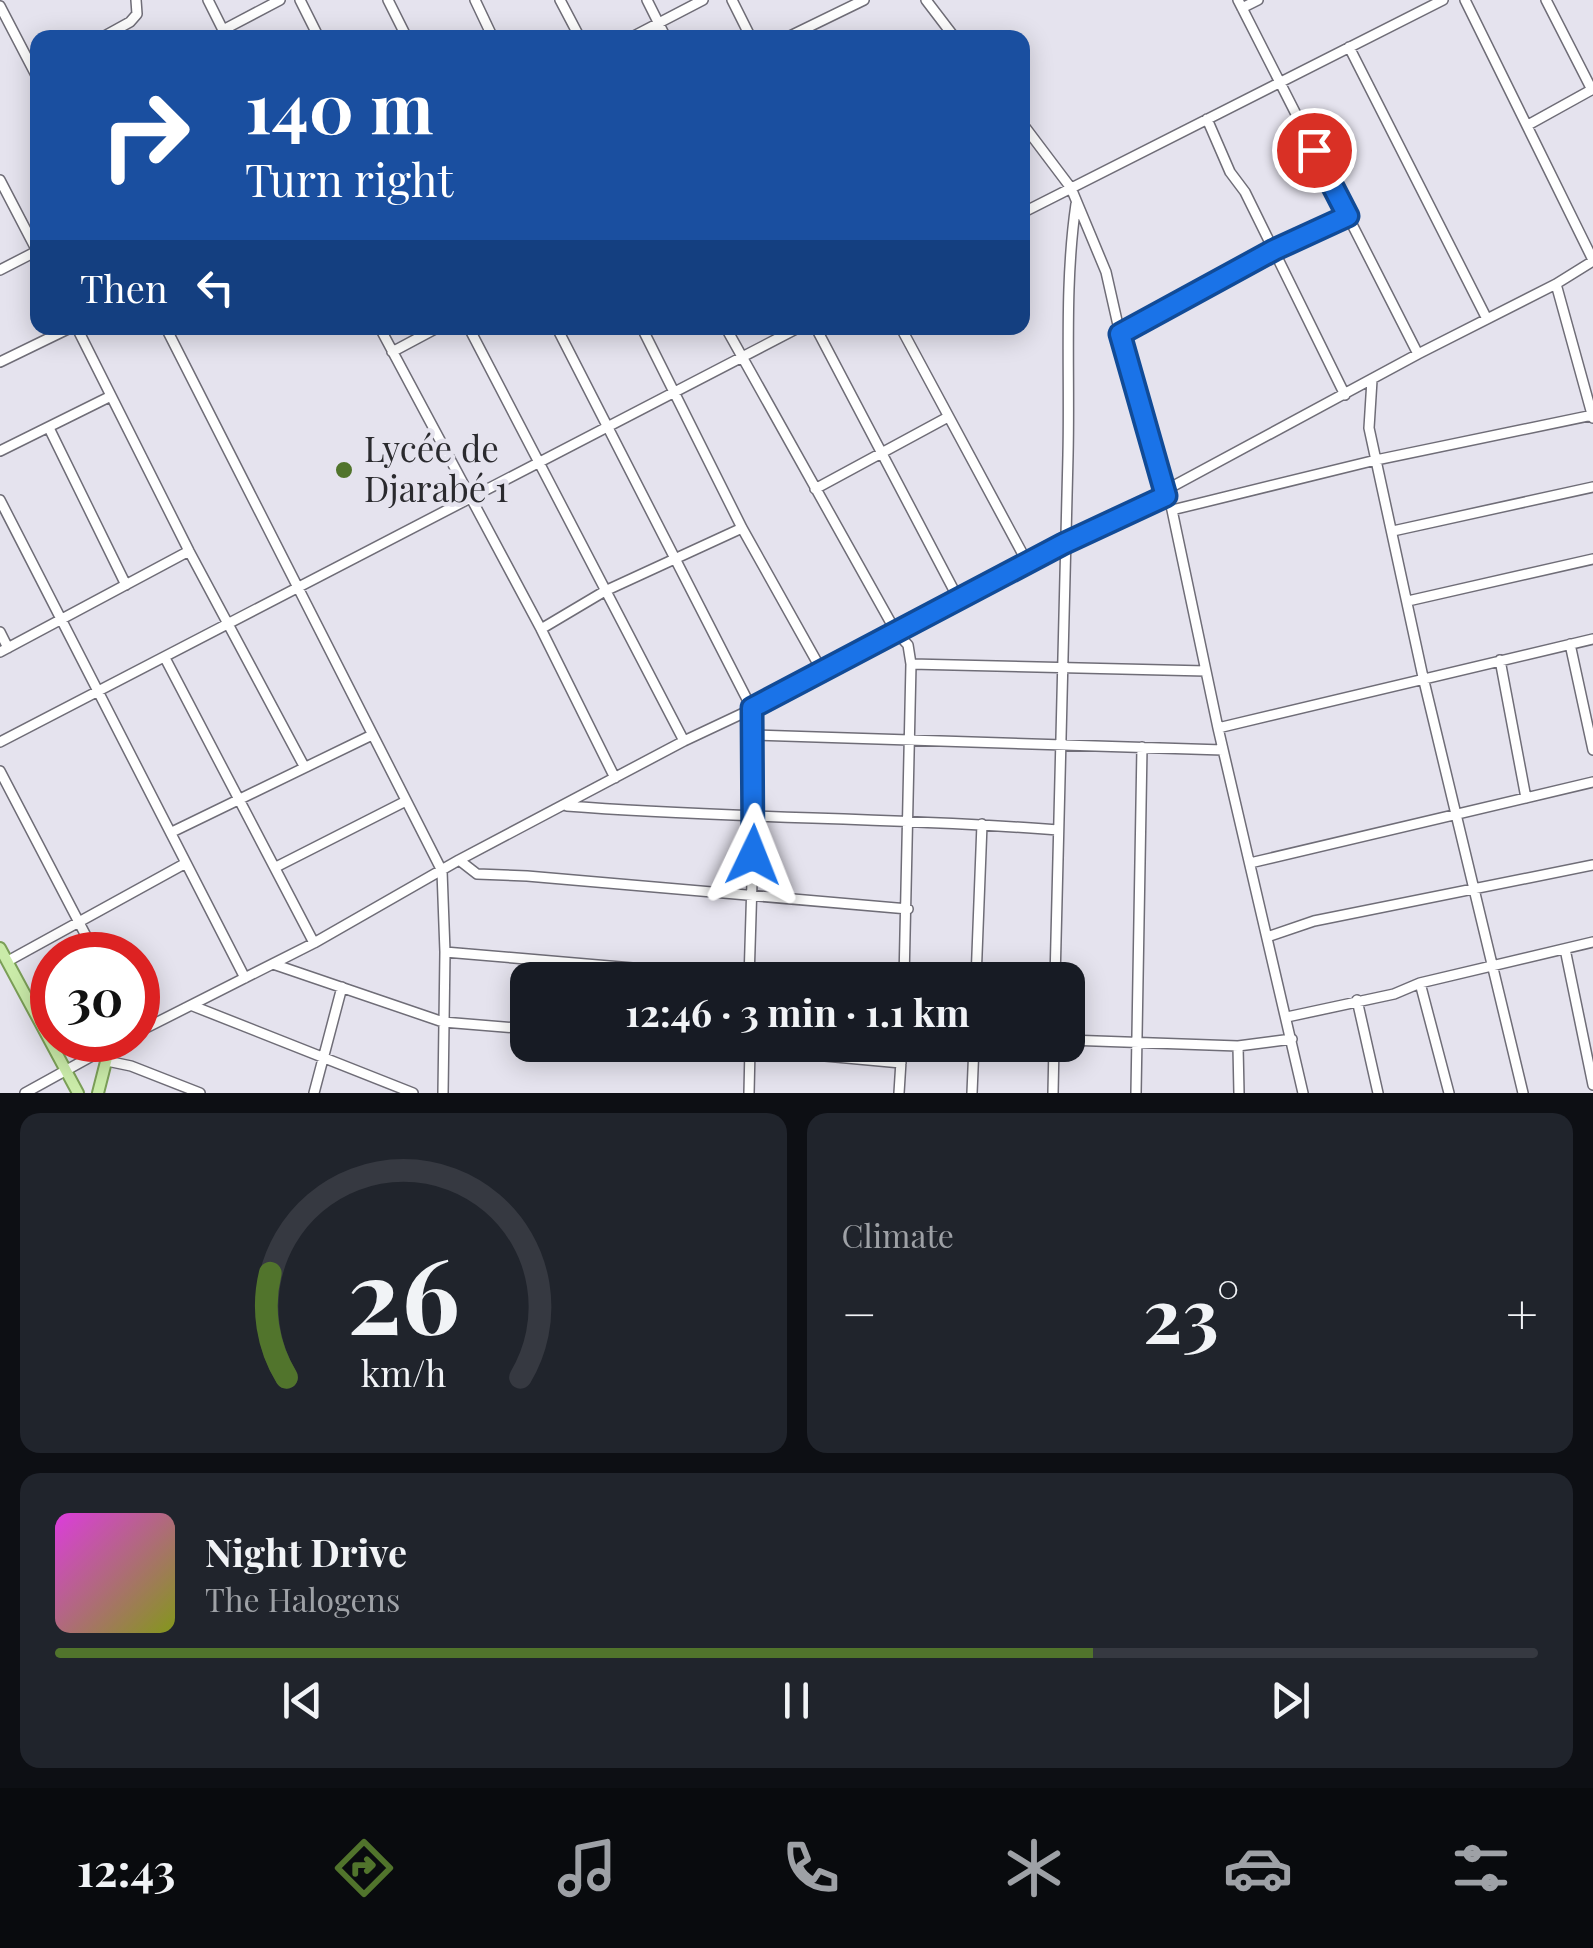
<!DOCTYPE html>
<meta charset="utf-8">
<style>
body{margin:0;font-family:"Playfair Display",serif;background:#20242c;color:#f1f3f6;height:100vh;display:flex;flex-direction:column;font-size:38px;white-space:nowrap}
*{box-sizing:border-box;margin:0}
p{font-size:32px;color:#9ea1a6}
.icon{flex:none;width:55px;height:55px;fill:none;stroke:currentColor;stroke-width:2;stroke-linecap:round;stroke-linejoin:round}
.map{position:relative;height:1093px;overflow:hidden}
.drawer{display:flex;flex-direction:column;gap:20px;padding:20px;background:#0d0f14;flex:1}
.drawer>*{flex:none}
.hud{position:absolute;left:30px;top:30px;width:1000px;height:305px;border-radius:20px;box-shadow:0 5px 25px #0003;background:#1a4fa0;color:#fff;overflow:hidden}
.speed{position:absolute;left:30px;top:932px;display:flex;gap:20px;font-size:50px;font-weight:700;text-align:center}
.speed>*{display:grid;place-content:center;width:130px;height:130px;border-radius:50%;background:#171b24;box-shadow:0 5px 25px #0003;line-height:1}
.speed .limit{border:15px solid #d22;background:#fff;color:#111}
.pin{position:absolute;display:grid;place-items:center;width:85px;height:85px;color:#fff;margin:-42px;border:5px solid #fff;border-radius:50%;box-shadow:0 2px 10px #0007}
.me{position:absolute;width:110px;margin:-55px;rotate:2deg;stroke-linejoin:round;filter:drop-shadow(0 0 8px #0008)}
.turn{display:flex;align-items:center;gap:35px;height:210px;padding:0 50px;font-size:45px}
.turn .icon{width:130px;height:130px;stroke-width:2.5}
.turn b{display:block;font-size:70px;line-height:85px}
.then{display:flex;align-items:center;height:95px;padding:0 50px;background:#0003;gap:20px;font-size:38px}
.big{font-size:75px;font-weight:700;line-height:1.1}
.drawer .widget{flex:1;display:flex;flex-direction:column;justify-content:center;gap:15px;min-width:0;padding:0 35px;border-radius:20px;background:#20242c}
.drawer .dial{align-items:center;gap:0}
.dial svg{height:260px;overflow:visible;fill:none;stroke:#363941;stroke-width:7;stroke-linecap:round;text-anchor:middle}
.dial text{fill:#f1f3f6;stroke:none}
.song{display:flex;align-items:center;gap:30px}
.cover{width:120px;height:120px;border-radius:15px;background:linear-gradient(135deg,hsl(300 70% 55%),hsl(70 70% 35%))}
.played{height:10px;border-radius:5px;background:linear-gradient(90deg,#51742c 70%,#363941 70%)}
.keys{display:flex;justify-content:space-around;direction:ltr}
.heat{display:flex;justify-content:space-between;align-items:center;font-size:55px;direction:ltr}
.drawer .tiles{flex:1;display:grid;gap:20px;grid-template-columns:1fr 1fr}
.widget:last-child{grid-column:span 2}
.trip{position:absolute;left:510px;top:962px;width:575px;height:100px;border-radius:20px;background:#171b24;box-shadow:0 5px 25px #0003;font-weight:700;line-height:100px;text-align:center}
.tab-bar{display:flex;height:160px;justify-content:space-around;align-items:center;background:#090b0e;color:#9ea1a6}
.tab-bar .icon{width:70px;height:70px}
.tab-bar .selected{color:#51742c}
.tab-bar b{font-size:45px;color:#f1f3f6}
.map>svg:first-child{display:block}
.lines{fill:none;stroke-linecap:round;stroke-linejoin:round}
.minor-casing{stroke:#6f6d77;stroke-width:12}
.major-casing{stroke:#7b9f58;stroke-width:14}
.minor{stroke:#fff;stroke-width:9}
.major{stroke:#caeba9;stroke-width:10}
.route-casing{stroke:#114b97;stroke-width:25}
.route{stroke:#1a73e8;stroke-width:18}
.poi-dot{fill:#51742c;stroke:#e5e3ee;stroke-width:4}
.labels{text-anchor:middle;stroke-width:9;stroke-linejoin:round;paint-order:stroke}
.poi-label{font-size:35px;fill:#2a2a2e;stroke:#e5e3ee;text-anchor:start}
</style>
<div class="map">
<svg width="1593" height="1093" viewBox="0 0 1593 1093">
<rect width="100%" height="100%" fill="#e5e3ee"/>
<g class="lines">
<g class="minor-casing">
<path id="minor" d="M 208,0 L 227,38
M 300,0 L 319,38
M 388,0 L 407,38
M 475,0 L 493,38
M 560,0 L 580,38
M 647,0 L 666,38
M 732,0 L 751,38
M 926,0 L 955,38
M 1238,0 L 1418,354
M 1465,0 L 1593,260
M 1546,0 L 1592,90
M 0,6 L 38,79
M 1242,8 L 1258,0
M 223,30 L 280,0
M 101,38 L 130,22 L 137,14 L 136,0
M 630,38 L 703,0
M 786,38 L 864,0
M 1349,47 L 1487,319
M 1207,119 L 1230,172 L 1245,192 L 1345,395
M 1022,123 L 1071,188 L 1106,272 L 1120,334 L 1172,510 L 1218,728 L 1303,1093
M 1528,125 L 1593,89
M 0,180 L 38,253
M 1022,213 L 1443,0
M 0,270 L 37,251
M 1556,284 L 1593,418
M 77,328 L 189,551 L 304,766
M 166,328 L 442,871 L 445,952 L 443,1093
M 380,328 L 541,629 L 615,778
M 469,328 L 684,741
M 557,328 L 752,709 L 754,816 L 749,980
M 642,328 L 742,528 L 822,671
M 726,328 L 896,632 L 908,645 L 911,664 L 904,980
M 816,328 L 959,600
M 901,328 L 1027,562
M 1120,334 L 1274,250 L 1349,216
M 392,352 L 437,328
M 0,362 L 70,328
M 1372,380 L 1369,428 L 1423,677 L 1523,1093
M 49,428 L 126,585
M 0,451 L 111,396
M 815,489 L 948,417
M 1164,491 L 1418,354 L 1556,284 L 1593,261
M 0,500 L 245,978
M 1172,510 L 1376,460 L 1593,415
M 1393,531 L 1593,487
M 1408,601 L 1593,559
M 541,629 L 605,591 L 742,528
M 0,632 L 8,648
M 1570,644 L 1593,750
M 0,652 L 189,551
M 165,658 L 314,943
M 1500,660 L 1526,798
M 911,664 L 1206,671
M 1218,728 L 1593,639
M 754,735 L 1223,750
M 0,742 L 798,328
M 0,771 L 96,955
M 567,806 C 730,819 895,817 1058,830
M 172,832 L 372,735
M 459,860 L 477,874 L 527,876 L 908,909
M 1250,863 L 1593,782
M 276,867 L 406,801
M 1267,937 L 1314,921 L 1593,865
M 1565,949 L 1593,1085
M 445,952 L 774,980
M 8,961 L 186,863
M 273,964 L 443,1022 L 528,1029
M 976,980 L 982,824
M 1055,980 C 1059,805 1063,630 1068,455 C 1070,371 1064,286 1076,204
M 1420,983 L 1449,1093
M 1357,1000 L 1378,1093
M 193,1006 L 413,1093
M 1287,1017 L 1394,994 L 1420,983 L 1593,942
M 138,1032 L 314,943 L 459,860 L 684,741 L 752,709 L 1063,543 L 1166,496
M 1068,1040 L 1238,1046
M 704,1045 L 901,1063
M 107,1061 L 131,1066 L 200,1093
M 25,1093 L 121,1040
M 314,1093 L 342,987
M 749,1093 L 750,1048
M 899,1093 L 902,1045
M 972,1093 L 974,1045
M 1053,1093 L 1054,1045
M 1136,1093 L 1142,747
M 1239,1093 L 1238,1046 L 1292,1039"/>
</g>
<g class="major-casing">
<path id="major" d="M 0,948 L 78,1093
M 98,1093 L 110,1046"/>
</g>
<use href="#minor" class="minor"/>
<use href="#major" class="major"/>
</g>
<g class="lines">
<g class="route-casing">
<path id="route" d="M 753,855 L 752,708 L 1063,544 L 1166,496 L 1120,334 L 1274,250 L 1348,216 L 1314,150"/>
</g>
<use href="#route" class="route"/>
</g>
<circle class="poi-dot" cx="344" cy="470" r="10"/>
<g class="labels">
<g class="poi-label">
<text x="364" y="462">Lycée de<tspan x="364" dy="40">Djarabé 1</tspan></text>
</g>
</g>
</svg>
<div class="speed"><div class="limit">30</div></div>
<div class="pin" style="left:1314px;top:150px;background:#d93025"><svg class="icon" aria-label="arrive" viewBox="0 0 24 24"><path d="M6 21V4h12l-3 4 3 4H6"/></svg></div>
<svg class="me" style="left:753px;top:855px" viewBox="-20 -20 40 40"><path d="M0-17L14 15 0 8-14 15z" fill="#1a73e8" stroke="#fff" stroke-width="4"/></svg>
<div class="trip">12:46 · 3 min · 1.1 km</div>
<div class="hud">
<div class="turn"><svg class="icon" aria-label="right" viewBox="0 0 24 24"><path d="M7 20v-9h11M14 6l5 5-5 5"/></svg><div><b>140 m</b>Turn right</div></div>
<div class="then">Then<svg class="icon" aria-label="left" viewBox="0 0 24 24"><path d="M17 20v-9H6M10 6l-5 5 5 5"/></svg></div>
</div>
</div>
<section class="drawer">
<div class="tiles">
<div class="widget dial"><svg viewBox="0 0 100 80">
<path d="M14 69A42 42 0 1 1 86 69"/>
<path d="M14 69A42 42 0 0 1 9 37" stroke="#51742c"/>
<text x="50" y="56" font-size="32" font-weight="700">26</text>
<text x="50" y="72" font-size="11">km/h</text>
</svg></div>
<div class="widget"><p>Climate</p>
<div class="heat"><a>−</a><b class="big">23°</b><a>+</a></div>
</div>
<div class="widget">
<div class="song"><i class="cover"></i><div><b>Night Drive</b><p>The Halogens</p></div></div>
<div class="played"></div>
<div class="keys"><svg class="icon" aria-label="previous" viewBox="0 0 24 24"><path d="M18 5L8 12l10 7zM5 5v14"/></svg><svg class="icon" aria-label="pause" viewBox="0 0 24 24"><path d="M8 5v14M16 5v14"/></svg><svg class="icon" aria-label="next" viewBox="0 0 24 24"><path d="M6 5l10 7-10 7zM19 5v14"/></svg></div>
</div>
</div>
</section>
<nav class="tab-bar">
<b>12:43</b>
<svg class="icon selected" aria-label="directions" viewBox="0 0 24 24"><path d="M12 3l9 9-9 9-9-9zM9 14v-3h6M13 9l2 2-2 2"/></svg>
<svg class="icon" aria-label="music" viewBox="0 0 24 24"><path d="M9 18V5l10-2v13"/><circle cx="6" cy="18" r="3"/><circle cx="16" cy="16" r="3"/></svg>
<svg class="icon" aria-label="phone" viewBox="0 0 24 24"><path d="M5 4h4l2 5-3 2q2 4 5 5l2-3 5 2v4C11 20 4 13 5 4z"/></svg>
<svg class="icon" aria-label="climate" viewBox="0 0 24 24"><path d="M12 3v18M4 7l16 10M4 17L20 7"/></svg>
<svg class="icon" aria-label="car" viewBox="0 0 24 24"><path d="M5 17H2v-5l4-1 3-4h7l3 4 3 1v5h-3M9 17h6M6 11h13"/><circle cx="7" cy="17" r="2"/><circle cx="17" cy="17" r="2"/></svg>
<svg class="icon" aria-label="filters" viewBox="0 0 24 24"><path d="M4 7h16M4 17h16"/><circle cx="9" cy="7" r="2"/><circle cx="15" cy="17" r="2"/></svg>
</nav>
